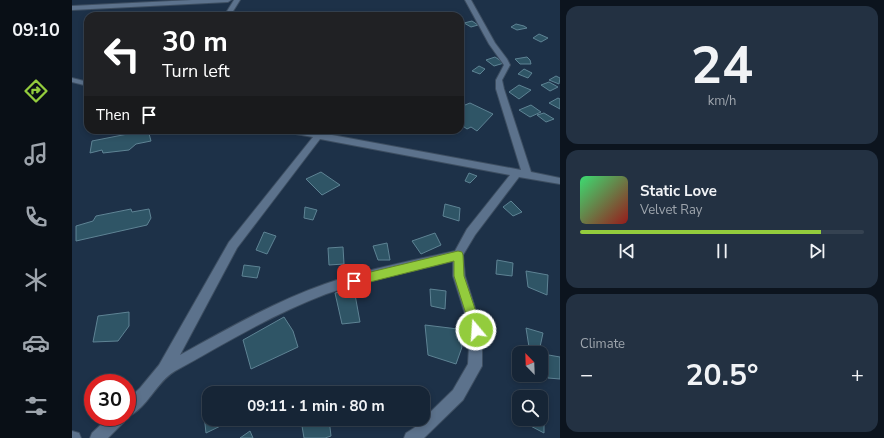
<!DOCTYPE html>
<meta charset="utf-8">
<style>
body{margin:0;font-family:"Nunito Sans",sans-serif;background:#233142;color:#f1f3f6;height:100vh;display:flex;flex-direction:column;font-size:15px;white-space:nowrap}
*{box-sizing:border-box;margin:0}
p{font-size:13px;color:#9ea5ad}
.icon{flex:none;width:22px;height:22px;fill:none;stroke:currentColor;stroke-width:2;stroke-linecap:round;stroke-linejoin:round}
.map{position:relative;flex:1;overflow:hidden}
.panel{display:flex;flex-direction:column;gap:6px;padding:6px;background:#0c141e;width:324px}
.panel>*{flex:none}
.top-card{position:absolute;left:12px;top:12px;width:380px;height:122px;border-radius:12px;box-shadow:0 2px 6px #0003,0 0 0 1px #354251;background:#202124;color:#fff;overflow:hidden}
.needle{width:26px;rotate:337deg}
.fabs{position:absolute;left:440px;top:346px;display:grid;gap:8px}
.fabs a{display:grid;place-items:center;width:36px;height:36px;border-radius:8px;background:#162536;box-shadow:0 2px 6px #0003,0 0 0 1px #354251;font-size:20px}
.speed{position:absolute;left:12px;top:374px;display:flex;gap:8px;font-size:20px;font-weight:700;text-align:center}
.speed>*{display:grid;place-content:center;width:52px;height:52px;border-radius:50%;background:#162536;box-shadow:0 2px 6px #0003,0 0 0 1px #354251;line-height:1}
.speed .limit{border:6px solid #d22;background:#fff;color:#111}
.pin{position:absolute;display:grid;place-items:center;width:34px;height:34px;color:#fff;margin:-17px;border-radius:8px;box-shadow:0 2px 6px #0006}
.me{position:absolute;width:44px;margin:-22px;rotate:342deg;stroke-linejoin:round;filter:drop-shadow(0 0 3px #0008)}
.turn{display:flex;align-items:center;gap:14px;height:84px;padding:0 12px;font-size:18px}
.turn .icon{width:52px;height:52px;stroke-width:2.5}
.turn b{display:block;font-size:28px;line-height:34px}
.then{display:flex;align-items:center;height:38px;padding:0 12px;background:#0003;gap:8px;font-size:15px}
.big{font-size:30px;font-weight:700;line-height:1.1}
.panel .tile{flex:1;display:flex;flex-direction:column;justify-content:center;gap:6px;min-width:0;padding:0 14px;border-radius:12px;background:#233142}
.panel .dial{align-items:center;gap:0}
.dial b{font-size:52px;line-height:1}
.song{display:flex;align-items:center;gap:12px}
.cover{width:48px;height:48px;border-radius:6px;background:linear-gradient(135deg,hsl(140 70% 55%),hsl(0 70% 35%))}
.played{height:4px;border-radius:2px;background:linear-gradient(90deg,#93cc3d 85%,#354251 85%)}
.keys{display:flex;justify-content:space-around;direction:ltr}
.heat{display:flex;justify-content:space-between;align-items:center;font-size:22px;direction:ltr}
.trip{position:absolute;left:130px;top:386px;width:228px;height:40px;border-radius:12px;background:#162536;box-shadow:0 2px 6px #0003,0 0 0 1px #354251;font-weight:700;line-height:40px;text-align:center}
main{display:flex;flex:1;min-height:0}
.dock{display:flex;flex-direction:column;width:72px;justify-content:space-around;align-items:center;background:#090f16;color:#9ea5ad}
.dock .icon{width:28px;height:28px}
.dock .active{color:#93cc3d}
.dock b{font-size:18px;color:#f1f3f6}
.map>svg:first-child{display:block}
.building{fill:#2f5566;stroke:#5e8394}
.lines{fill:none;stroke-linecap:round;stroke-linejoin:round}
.minor-casing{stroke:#3d4e61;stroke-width:2}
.minor{fill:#5c728c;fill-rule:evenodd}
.route{fill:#93cc3d;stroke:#608528}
</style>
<main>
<nav class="dock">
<b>09:10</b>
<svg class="icon active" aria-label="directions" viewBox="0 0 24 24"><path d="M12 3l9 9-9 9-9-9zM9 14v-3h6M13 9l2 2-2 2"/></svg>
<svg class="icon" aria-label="music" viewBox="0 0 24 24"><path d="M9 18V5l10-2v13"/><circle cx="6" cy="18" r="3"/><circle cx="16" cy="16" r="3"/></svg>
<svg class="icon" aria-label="phone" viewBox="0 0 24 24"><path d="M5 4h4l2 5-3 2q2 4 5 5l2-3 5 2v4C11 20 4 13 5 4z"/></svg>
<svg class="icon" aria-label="climate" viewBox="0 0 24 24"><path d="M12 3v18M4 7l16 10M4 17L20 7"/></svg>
<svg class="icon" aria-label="car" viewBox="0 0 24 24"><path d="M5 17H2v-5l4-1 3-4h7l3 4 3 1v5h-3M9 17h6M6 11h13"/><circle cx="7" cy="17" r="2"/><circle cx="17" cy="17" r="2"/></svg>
<svg class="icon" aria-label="filters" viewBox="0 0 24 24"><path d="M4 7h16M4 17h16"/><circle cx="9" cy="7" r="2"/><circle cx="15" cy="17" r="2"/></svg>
</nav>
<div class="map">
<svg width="488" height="438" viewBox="0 0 488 438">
<rect width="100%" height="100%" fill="#1d3148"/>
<path class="building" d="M 400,21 L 406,25 L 399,27 L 392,23 Z
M 444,24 L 452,26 L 455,28 L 445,30 L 439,27 Z
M 467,34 L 476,38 L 469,42 L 461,38 Z
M 423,57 L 432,63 L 422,66 L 414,60 Z
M 455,57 L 458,60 L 459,64 L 448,64 L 443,59 Z
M 407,66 L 413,69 L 408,74 L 400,71 Z
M 452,69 L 460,73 L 456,78 L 446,74 Z
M 484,76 L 488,78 L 487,84 L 477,80 Z
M 477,82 L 486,87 L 478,91 L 469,85 Z
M 447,85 L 459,90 L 447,99 L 437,92 Z
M 486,98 L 488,99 L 488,109 L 477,103 Z
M 398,103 L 421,114 L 405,131 L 399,127 L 395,129 L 388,124 L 388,107 Z
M 459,105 L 469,112 L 458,117 L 447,110 Z
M 472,113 L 482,119 L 474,122 L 465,115 Z
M 76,130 L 79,141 L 64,144 L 57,150 L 31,153 L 30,150 L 18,153 L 20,141 Z
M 249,172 L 268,185 L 250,195 L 234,179 Z
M 397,173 L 405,176 L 398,183 L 393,181 Z
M 439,201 L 450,212 L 441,216 L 431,207 Z
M 373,204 L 388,208 L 387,221 L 371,216 Z
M 233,207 L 245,210 L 241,220 L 232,218 Z
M 59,209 L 60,212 L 77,209 L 79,218 L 75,225 L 4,241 L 4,226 L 21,221 L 24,216 Z
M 192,232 L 204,236 L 195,254 L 184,250 Z
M 363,233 L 369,245 L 349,254 L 340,241 Z
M 315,243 L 318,260 L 306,260 L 301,246 Z
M 271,247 L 272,264 L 257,265 L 256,248 Z
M 425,260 L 441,263 L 440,276 L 424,274 Z
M 172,265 L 188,267 L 185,278 L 170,276 Z
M 454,271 L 476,275 L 475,295 L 456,287 Z
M 282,289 L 288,322 L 270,324 L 263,293 Z
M 358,289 L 374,291 L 373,309 L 359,306 Z
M 57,312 L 57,326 L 46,341 L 21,342 L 26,316 Z
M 212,317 L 221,331 L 226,347 L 179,369 L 171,340 Z
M 353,325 L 386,329 L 390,347 L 384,364 L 356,355 Z
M 454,328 L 471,333 L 468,347 L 457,347 Z
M 471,354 L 488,357 L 488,379 L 476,378 Z
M 451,390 L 469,397 L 451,397 Z
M 469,397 L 472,398 L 472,433 L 449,421 L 449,419 L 469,419 Z
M 137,402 L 137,419 L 163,419 L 134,433 L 131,405 Z
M 230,419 L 257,419 L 259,436 L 253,438 L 232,438 L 229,420 Z
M 178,431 L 181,438 L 168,438 Z"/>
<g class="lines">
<g class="minor-casing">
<path id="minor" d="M 120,0 L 159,0 L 156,2 L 0,10 L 0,6 Z
M 162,0 L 168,0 L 158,16 L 152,16 Z
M 393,0 L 399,0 L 423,43 L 435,59 L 438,65 L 430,80 L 432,89 L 459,172 L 488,178 L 488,184 L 447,177 L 403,235 L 391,255 L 393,276 L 410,330 L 410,366 L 391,400 L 352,438 L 332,438 L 334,433 L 342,428 L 381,390 L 396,364 L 398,330 L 381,276 L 381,261 C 339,272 295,280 254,294 C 201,314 152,344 103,371 C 84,382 76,408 55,417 L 55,400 L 68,388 L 87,365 L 157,242 L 241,137 L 218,133 L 214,130 L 233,130 L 449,170 L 424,89 L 424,80 L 432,65 L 417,44 ZM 248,139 L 438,175 L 395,229 L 383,251 C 339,261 295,269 253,284 C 202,302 155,329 108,355 L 165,248 Z
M 0,78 L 16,82 L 16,86 L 0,82 Z
M 37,417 L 54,417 L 52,422 L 36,438 L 18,438 L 20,433 Z
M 0,431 L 7,433 L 9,438 L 0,438 Z"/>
</g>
<use href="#minor" class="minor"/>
</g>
<path class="route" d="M 386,251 L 390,252 L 391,255 L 392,276 L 410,330 L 408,334 L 404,336 L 400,334 L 399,330 L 382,276 L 382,261 L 282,286 L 278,284 L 276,281 L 278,277 L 282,276 Z"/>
</svg>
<div class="fabs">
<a><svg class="needle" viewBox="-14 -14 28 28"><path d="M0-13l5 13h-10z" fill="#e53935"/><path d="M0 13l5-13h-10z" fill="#9ea5ad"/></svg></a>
<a><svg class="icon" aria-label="search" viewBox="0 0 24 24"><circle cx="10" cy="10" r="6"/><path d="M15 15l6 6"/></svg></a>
</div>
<div class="speed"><div class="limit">30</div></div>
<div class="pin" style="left:282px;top:281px;background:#d93025"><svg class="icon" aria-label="arrive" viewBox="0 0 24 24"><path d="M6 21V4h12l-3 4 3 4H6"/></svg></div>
<svg class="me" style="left:404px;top:330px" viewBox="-20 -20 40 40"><circle r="17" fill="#93cc3d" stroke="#fff" stroke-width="3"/><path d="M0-11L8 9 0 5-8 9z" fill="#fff"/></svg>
<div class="trip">09:11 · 1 min · 80 m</div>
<div class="top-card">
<div class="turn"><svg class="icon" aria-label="left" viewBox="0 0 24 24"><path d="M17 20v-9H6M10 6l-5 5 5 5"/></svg><div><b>30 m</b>Turn left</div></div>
<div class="then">Then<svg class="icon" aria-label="arrive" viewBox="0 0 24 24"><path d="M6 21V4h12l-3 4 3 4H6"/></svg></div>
</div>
</div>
<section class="panel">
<div class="tile dial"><b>24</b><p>km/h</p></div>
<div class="tile">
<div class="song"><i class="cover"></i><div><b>Static Love</b><p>Velvet Ray</p></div></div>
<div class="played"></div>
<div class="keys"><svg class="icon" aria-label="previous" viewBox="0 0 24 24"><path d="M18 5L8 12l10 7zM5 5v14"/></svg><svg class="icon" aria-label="pause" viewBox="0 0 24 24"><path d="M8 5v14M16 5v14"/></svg><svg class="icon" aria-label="next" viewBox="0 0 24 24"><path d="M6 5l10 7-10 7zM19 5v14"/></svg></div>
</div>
<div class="tile"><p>Climate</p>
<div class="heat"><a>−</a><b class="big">20.5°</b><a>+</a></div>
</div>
</section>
</main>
